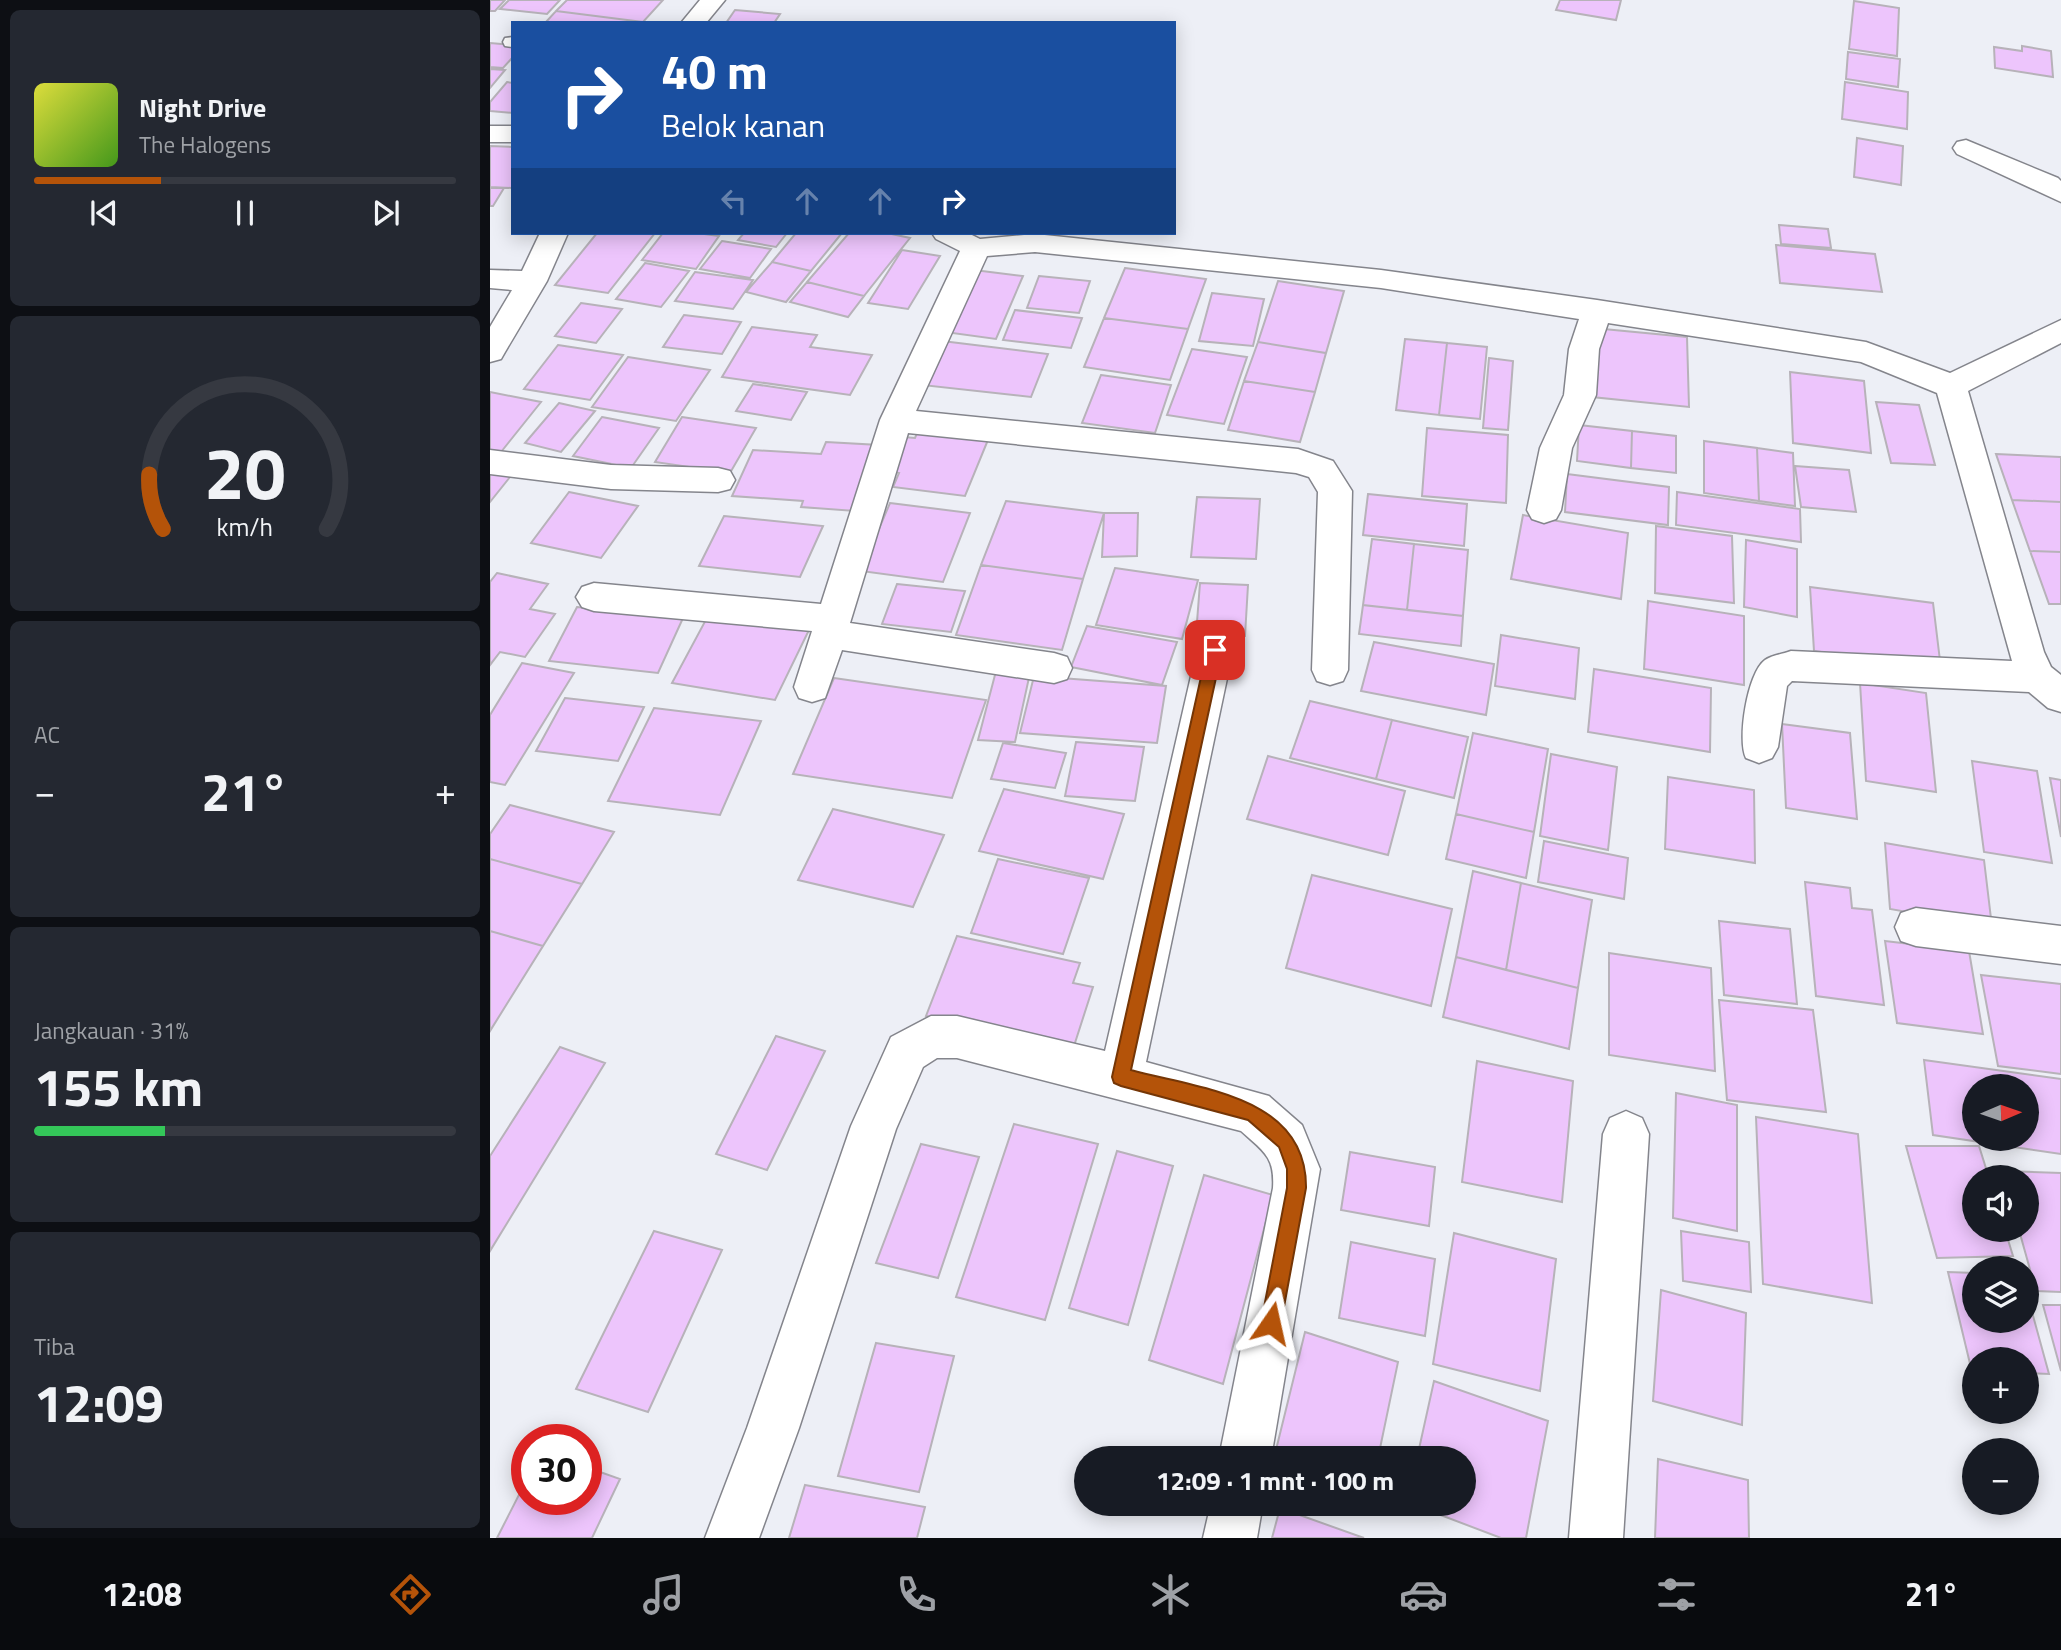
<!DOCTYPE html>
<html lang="id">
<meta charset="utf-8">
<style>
body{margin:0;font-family:"Titillium Web",sans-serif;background:#242831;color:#f1f3f6;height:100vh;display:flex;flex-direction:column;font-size:26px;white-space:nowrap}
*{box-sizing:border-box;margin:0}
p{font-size:23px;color:#9ea1a6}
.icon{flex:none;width:38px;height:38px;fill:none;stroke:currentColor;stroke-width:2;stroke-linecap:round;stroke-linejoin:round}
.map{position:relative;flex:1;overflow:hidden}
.panel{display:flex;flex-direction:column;gap:10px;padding:10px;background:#0d0f14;width:490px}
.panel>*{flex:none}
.hud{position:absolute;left:21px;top:21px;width:665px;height:214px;border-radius:0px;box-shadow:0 4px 18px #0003;background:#1a4fa0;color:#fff;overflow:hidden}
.needle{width:46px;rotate:88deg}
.tools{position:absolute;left:1472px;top:1074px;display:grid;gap:14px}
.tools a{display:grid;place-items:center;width:77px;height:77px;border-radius:50%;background:#171b24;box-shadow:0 4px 18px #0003;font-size:35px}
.speed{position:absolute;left:21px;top:1424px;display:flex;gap:14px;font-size:35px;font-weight:700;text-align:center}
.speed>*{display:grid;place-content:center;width:91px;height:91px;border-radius:50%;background:#171b24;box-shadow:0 4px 18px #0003;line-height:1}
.speed .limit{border:10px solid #d22;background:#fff;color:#111}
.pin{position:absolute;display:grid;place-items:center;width:60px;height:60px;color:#fff;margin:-30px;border-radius:14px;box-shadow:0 4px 10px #0006}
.me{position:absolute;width:77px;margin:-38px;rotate:11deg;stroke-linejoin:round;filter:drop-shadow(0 0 5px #0008)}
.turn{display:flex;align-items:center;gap:24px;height:147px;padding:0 35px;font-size:32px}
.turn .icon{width:91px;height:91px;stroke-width:2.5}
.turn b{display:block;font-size:49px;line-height:60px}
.lanes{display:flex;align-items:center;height:66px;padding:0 35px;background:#0003;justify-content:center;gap:35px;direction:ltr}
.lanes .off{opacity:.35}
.big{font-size:52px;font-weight:700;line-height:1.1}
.panel .widget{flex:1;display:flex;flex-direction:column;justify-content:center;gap:10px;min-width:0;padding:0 24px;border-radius:10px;background:#242831}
.panel .dial{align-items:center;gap:0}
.dial svg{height:182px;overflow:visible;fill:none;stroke:#363941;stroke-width:7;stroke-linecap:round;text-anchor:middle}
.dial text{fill:#f1f3f6;stroke:none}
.song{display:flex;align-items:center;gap:21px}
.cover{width:84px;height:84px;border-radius:10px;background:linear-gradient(135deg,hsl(60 70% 55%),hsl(100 70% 35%))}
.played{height:7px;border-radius:4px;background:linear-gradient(90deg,#b45309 30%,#363941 30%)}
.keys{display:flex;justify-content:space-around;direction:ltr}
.heat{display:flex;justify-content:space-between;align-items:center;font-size:38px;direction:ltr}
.charge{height:10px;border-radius:5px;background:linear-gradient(90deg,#34c759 31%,#363941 0)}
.trip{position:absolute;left:584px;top:1446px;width:402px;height:70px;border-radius:35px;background:#171b24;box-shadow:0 4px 18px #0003;font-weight:700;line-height:70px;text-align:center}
.tabs{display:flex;height:112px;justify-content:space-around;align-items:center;background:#090b0e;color:#9ea1a6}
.tabs .icon{width:49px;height:49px}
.tabs .on{color:#b45309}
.tabs b{font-size:32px;color:#f1f3f6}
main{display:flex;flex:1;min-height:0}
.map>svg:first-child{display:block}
.building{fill:#edc5fc;stroke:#b7b2b9;stroke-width:2;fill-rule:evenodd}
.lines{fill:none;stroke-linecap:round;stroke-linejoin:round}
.service-casing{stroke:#84858c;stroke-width:3}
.minor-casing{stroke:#84858c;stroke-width:3}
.service{fill:#fff;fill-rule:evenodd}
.minor{fill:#fff;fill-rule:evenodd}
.route{fill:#b45309;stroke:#753606;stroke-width:2}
</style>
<main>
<section class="panel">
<div class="widget">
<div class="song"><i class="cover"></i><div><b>Night Drive</b><p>The Halogens</p></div></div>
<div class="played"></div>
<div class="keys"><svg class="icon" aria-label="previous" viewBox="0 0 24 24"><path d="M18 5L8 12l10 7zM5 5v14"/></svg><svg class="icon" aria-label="pause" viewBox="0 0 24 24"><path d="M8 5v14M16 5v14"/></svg><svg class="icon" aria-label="next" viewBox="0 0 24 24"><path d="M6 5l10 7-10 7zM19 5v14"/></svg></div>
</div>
<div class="widget dial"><svg viewBox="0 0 100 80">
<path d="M14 69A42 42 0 1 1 86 69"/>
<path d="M14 69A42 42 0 0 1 8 45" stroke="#b45309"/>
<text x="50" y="56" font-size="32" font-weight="700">20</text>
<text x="50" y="72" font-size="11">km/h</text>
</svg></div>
<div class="widget"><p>AC</p>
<div class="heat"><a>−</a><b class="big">21°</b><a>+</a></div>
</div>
<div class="widget"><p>Jangkauan · 31%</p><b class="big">155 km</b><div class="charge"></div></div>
<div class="widget"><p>Tiba</p><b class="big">12:09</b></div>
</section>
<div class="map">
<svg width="1571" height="1538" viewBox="0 0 1571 1538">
<rect width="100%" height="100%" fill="#edeff6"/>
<path class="building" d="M 0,0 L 15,0 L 5,11 L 0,11 Z
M 19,0 L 70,0 L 57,14 L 10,9 Z
M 77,0 L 173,0 L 153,22 L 66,11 Z
M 1070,0 L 1131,0 L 1126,20 L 1066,10 Z
M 1364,1 L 1409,8 L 1407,56 L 1359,49 Z
M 245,10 L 290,14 L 284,23 L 236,23 Z
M 66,11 L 153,22 L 55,23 Z
M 0,43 L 23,45 L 23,57 L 13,68 L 0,67 Z
M 1532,46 L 1561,51 L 1563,77 L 1505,68 L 1504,47 L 1532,51 Z
M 1358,52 L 1410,59 L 1408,87 L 1356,79 Z
M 0,69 L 15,70 L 0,88 Z
M 17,82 L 23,83 L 23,113 L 0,111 L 0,102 Z
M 1355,82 L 1418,92 L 1417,129 L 1352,119 Z
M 1367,138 L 1413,146 L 1411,185 L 1364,177 Z
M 0,146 L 23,147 L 22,188 L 0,187 Z
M 0,188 L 14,188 L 3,206 L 0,206 Z
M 1289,225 L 1338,229 L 1341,248 L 1291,244 Z
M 107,233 L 165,233 L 118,293 L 65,285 Z
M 173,233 L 207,233 L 229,236 L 206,269 L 152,260 Z
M 254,233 L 297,233 L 286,247 L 248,240 Z
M 306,233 L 352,233 L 321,271 L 282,262 Z
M 359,233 L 397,233 L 420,238 L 374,296 L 317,282 Z
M 232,241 L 281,249 L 260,278 L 210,269 Z
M 1286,245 L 1385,254 L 1392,292 L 1290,283 Z
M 412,250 L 450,256 L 418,309 L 378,303 Z
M 282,262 L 321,271 L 296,302 L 256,292 Z
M 155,263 L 199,271 L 171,307 L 126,299 Z
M 635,268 L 716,279 L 698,329 L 614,318 Z
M 484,270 L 533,276 L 506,339 L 455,332 Z
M 205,272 L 263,280 L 243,309 L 185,301 Z
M 549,276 L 600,281 L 589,313 L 537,308 Z
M 788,281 L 854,291 L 836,353 L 768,342 Z
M 317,282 L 374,296 L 358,317 L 300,302 Z
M 722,293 L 774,299 L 763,346 L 709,341 Z
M 91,303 L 132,309 L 106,343 L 65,336 Z
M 525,310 L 592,318 L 581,348 L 513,340 Z
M 194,315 L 251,322 L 232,354 L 173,347 Z
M 614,318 L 698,329 L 680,380 L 594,367 Z
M 262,327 L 327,335 L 320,347 L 382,355 L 360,395 L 232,377 Z
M 1103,328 L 1197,337 L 1199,407 L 1102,397 Z
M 915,339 L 957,343 L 949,415 L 906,410 Z
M 452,341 L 558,354 L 541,397 L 432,385 Z
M 768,342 L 836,353 L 825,392 L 754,381 Z
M 957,343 L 997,347 L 990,419 L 949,415 Z
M 68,345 L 133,355 L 100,400 L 34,389 Z
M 702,349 L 757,357 L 734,424 L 677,415 Z
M 138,357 L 220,370 L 186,421 L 102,407 Z
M 999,358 L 1023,361 L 1018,430 L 993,428 Z
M 1300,372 L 1374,381 L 1381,453 L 1303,443 Z
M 611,375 L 681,385 L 665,433 L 592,423 Z
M 754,381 L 825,392 L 810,442 L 738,430 Z
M 263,384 L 317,392 L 301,420 L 246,411 Z
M 0,392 L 51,402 L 11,452 L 0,450 Z
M 1386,402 L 1429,405 L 1445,465 L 1401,463 Z
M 69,403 L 105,411 L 71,452 L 35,443 Z
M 112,417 L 169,428 L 141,468 L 83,456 Z
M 192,417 L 266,428 L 240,473 L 165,462 Z
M 1089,425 L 1142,431 L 1141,468 L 1087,461 Z
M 430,426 L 500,435 L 475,496 L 403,487 L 409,473 L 397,471 L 413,437 L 425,438 Z
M 937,428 L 1018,435 L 1016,503 L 932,496 Z
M 1142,431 L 1186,436 L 1186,473 L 1141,468 Z
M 1214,441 L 1267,448 L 1269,501 L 1214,493 Z
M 336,442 L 389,445 L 365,511 L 311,507 L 313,501 L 242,496 L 263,450 L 331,454 Z
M 1267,448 L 1303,453 L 1305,506 L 1269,501 Z
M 1506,454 L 1571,457 L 1571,502 L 1522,500 Z
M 1305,466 L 1359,470 L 1366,512 L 1311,507 Z
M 0,467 L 24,472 L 0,502 Z
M 1077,474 L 1179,487 L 1178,525 L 1075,512 Z
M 79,492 L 148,506 L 111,558 L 41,543 Z
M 1187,492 L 1310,509 L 1311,542 L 1186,525 Z
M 878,494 L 977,504 L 974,546 L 873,535 Z
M 707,497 L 770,499 L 766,559 L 701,557 Z
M 1522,500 L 1571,502 L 1571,552 L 1540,551 Z
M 516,501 L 614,513 L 593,579 L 491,565 Z
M 400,503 L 480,513 L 453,582 L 371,571 Z
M 614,513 L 648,513 L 647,556 L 612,557 Z
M 1033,515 L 1138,533 L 1131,599 L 1021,579 Z
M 234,516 L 333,526 L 310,577 L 209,566 Z
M 1166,526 L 1242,536 L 1244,603 L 1165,593 Z
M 882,539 L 924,544 L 917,610 L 873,605 Z
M 1256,540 L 1307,549 L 1307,617 L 1254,607 Z
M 924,544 L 978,550 L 973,616 L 917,610 Z
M 1540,551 L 1571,552 L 1571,604 L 1559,604 Z
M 491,565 L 593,579 L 572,650 L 466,635 Z
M 625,568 L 708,580 L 692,639 L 606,625 Z
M 7,573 L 58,584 L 40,609 L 65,614 L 35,657 L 10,652 L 0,665 L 0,582 Z
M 710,583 L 758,585 L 755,636 L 706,635 Z
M 407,584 L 475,591 L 461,632 L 392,624 Z
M 1320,587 L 1443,603 L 1451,669 L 1324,651 Z
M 1158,601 L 1254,616 L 1254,685 L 1154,669 Z
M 873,605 L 973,616 L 971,646 L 869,634 Z
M 87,607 L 193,618 L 168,673 L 59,661 Z
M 219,614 L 319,630 L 285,700 L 182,683 Z
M 597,626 L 687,642 L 672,685 L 581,667 Z
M 1011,635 L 1089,648 L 1085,699 L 1005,686 Z
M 884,642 L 1004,664 L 996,715 L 871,691 Z
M 32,663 L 84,673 L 15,785 L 0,782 L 0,715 Z
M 1104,669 L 1221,688 L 1220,752 L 1098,732 Z
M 506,671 L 540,673 L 525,742 L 488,740 Z
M 544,676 L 676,686 L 667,743 L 530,733 Z
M 344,678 L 496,700 L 462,798 L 303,774 Z
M 1370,683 L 1436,693 L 1446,792 L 1376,781 Z
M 75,698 L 154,707 L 128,761 L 46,751 Z
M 820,701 L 902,720 L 886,779 L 800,758 Z
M 164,708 L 271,721 L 230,815 L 118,801 Z
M 902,720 L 978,737 L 964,798 L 886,779 Z
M 1292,724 L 1360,733 L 1367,819 L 1296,808 Z
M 983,733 L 1058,749 L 1044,832 L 966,814 Z
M 586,742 L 654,747 L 645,801 L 575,796 Z
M 513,743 L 576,753 L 565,788 L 501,779 Z
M 1061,754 L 1127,767 L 1118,850 L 1050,836 Z
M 778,756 L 915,791 L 898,855 L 757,819 Z
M 1482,761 L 1547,771 L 1562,863 L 1494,852 Z
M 1178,777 L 1264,790 L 1265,863 L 1175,849 Z
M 1560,778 L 1571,780 L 1571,837 Z
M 514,789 L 634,814 L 613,879 L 489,851 Z
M 20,805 L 124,832 L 92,884 L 0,859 L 0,834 Z
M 343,809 L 454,835 L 423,907 L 308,880 Z
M 966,814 L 1044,832 L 1036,878 L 956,859 Z
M 1054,841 L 1138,858 L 1134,899 L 1048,882 Z
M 1395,843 L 1494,860 L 1502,927 L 1400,909 Z
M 0,859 L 92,884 L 53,946 L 0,931 Z
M 508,859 L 599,878 L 573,954 L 481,933 Z
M 983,871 L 1031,883 L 1016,970 L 966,957 Z
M 822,875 L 962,909 L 941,1006 L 796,968 Z
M 1315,882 L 1360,888 L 1362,908 L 1382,910 L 1394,1005 L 1326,996 Z
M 1031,883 L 1102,900 L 1088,988 L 1016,970 Z
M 1229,921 L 1300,929 L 1307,1004 L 1234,995 Z
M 0,931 L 53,946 L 0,1031 Z
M 467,936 L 590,963 L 583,983 L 603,987 L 583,1049 L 436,1016 Z
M 1395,941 L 1479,951 L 1493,1034 L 1407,1023 Z
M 1119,953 L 1221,968 L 1225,1071 L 1119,1055 Z
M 966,957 L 1088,988 L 1079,1049 L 953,1017 Z
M 1491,975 L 1571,984 L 1571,1074 L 1508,1066 Z
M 1229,1000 L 1323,1010 L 1336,1112 L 1237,1100 Z
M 286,1036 L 335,1051 L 277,1170 L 226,1154 Z
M 70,1047 L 115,1063 L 0,1251 L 0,1156 Z
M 1434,1060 L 1571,1079 L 1571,1154 L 1443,1135 ZM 1484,1087 L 1536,1087 L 1536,1139 L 1484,1139 Z
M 987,1061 L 1083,1081 L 1072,1202 L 972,1182 Z
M 1186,1093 L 1247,1105 L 1247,1231 L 1183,1218 Z
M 1266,1117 L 1368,1134 L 1382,1303 L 1273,1284 Z
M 524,1124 L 608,1144 L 555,1320 L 466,1297 Z
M 431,1144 L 489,1157 L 448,1278 L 386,1263 Z
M 1416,1146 L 1489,1146 L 1499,1178 L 1484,1178 L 1484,1230 L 1515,1230 L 1523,1256 L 1447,1258 Z
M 627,1151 L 683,1166 L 638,1325 L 579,1308 Z
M 860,1152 L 945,1167 L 939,1226 L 851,1210 Z
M 1513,1171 L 1571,1173 L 1571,1292 L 1546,1291 L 1529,1230 L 1536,1230 L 1536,1178 L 1515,1178 Z
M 714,1175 L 783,1195 L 733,1384 L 659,1360 Z
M 164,1231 L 232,1250 L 158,1412 L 86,1389 Z
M 1191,1231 L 1259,1242 L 1261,1292 L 1193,1281 Z
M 964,1233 L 1066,1259 L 1050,1391 L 943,1364 Z
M 861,1242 L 945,1259 L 935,1336 L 849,1318 Z
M 1458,1272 L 1484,1273 L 1484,1321 L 1536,1321 L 1536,1290 L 1559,1374 L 1536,1373 L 1536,1360 L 1484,1360 L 1482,1372 Z
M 1171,1290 L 1256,1313 L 1252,1425 L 1163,1401 Z
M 1553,1305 L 1571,1305 L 1571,1371 Z
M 815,1332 L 908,1362 L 888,1458 L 784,1458 Z
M 386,1343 L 464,1356 L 429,1492 L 348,1476 Z
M 944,1381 L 1058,1421 L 1036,1538 L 1011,1538 L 919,1503 L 975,1503 L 975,1458 L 927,1458 Z
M 1168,1459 L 1258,1480 L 1259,1538 L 1165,1538 Z
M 96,1467 L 130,1479 L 102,1538 L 7,1538 L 37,1479 L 37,1500 L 96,1500 Z
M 315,1485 L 435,1507 L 427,1538 L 299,1538 Z
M 790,1508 L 874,1538 L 782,1538 Z"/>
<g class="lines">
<g class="service-casing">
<path id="service" d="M 23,37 L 23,47 L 15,46 L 13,42 L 15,38 Z"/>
</g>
<g class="minor-casing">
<path id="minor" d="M 210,0 L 235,0 L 216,23 L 191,23 Z
M 0,126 L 23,126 L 23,142 L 0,142 Z
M 1476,140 L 1568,178 L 1571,181 L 1571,202 L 1467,154 L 1463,148 L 1467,142 Z
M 50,233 L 78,233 L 57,281 L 15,352 L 11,359 L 0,362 L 0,327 L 22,290 L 0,288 L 0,270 L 32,271 Z
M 442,233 L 478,233 L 490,239 L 545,234 L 891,270 L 1107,300 L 1376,342 L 1460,373 L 1571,320 L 1571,343 L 1478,391 L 1554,652 L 1561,667 L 1571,675 L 1571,712 L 1558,708 L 1539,692 L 1302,681 L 1297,686 L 1288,747 L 1282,758 L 1269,763 L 1256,758 C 1247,741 1257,673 1275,660 C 1282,655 1293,654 1301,651 L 1522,661 L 1447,393 L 1371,362 L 1118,323 L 1109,349 L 1106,395 L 1082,448 L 1071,510 L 1066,519 L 1054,523 L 1042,519 L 1037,510 L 1050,448 L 1074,395 L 1079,349 L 1089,319 L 891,288 L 545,252 L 497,256 L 426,411 L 808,449 L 843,461 L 862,491 L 858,670 L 853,681 L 840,685 L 827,681 L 822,670 L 828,492 L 819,477 L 806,473 L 418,433 L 360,623 L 564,653 L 577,657 L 582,668 L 577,679 L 564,683 L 352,650 L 335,698 L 322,702 L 309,698 L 304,687 L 322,631 L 104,611 L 92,607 L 86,597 L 92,587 L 104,583 L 331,604 L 390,420 L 470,251 L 446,239 Z
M 0,450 L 121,465 L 228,468 L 240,471 L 245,480 L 240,489 L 228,492 L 121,489 L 0,474 Z
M 725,635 L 738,640 L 743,650 L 656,1062 L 779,1096 L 812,1125 L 830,1169 L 781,1458 L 729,1458 L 783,1188 C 785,1156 773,1151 751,1131 L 467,1058 L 447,1058 L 433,1067 L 406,1129 L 309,1428 L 269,1538 L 215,1538 L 257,1428 L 361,1126 L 401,1037 L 441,1016 L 467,1016 L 615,1051 L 707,650 L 712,640 Z
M 1426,908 L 1571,926 L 1571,964 L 1426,946 L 1411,941 L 1405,927 L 1411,913 Z
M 1136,1111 L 1152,1118 L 1159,1134 L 1133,1538 L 1079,1538 L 1113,1134 L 1120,1118 Z
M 721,1503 L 773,1503 L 767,1538 L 713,1538 Z"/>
</g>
<use href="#service" class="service"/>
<use href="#minor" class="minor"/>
</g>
<path class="route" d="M 725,644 L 732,650 L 641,1070 C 710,1089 817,1096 816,1188 L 791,1323 L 788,1330 L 781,1333 L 774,1330 L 771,1323 L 797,1188 L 797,1169 L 789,1147 L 758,1120 L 631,1086 L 624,1083 L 622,1077 L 717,650 Z"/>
</svg>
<div class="tools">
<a><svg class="needle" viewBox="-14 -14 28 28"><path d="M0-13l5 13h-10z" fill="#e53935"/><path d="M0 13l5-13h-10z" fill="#9ea1a6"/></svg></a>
<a><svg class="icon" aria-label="sound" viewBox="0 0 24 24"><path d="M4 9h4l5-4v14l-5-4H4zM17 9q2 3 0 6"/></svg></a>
<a><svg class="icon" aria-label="layers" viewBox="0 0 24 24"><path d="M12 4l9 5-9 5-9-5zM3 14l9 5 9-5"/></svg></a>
<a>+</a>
<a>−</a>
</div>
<div class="speed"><div class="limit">30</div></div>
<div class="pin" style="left:725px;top:650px;background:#d93025"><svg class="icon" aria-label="arrive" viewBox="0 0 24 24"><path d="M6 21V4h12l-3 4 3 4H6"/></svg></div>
<svg class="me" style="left:781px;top:1323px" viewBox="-20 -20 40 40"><path d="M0-17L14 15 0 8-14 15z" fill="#b45309" stroke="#fff" stroke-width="4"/></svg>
<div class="trip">12:09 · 1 mnt · 100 m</div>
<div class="hud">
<div class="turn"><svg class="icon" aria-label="right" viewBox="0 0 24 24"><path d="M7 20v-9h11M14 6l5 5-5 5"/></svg><div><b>40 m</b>Belok kanan</div></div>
<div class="lanes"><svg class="icon off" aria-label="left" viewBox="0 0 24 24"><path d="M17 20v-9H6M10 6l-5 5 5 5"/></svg><svg class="icon off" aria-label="ahead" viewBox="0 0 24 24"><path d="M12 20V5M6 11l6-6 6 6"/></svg><svg class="icon off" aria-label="ahead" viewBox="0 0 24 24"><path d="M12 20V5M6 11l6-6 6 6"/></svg><svg class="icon" aria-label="right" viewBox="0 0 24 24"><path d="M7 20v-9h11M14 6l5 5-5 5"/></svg></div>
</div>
</div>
</main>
<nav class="tabs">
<b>12:08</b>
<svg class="icon on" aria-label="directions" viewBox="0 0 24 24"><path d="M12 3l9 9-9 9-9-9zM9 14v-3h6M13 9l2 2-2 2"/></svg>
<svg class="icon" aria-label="music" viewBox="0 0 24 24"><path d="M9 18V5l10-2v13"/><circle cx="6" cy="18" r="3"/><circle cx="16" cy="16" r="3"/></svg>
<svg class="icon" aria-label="phone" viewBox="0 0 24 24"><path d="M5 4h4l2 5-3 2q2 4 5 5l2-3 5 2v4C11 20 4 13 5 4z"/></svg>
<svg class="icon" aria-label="climate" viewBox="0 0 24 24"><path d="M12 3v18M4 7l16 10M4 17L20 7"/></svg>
<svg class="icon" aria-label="car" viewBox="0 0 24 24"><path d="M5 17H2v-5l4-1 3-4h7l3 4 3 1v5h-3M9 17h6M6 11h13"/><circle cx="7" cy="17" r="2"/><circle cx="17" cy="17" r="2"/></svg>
<svg class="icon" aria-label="filters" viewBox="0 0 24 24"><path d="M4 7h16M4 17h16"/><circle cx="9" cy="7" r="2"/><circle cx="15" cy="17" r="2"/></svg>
<b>21°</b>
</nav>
